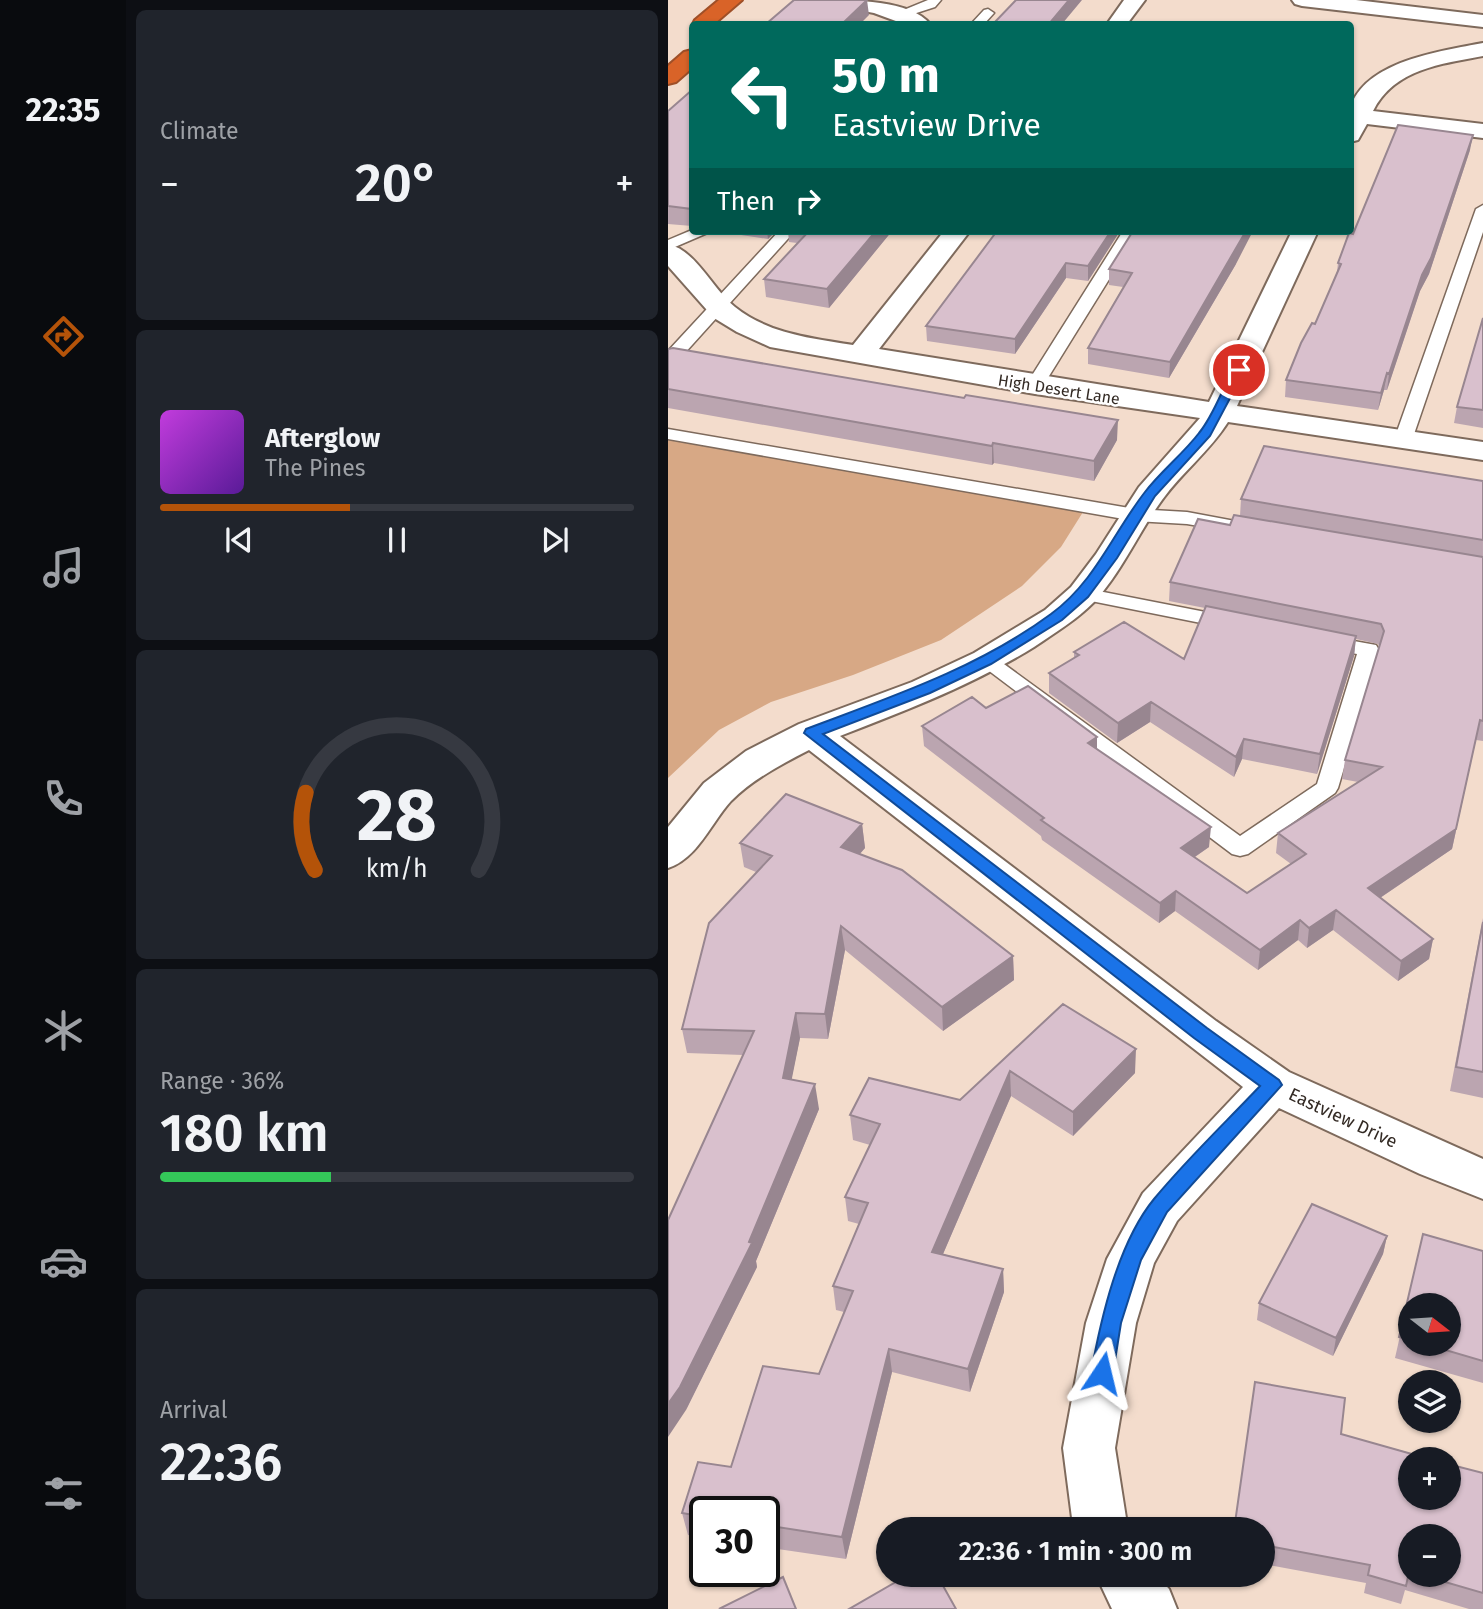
<!DOCTYPE html>
<meta charset="utf-8">
<style>
body{margin:0;font-family:"Fira Sans",sans-serif;background:#20242c;color:#f1f3f6;height:100vh;display:flex;flex-direction:column;font-size:26px;white-space:nowrap}
*{box-sizing:border-box;margin:0}
p{font-size:23px;color:#9ea1a6}
.icon{flex:none;width:38px;height:38px;fill:none;stroke:currentColor;stroke-width:2;stroke-linecap:round;stroke-linejoin:round}
.map{position:relative;flex:1;overflow:hidden}
.panel{display:flex;flex-direction:column;gap:10px;padding:10px;background:#0d0f14;width:542px}
.panel>*{flex:none}
.hud{position:absolute;left:21px;top:21px;width:665px;height:214px;border-radius:7px;box-shadow:0 2px 5px #0004;background:#00695c;color:#fff;overflow:hidden}
.needle{width:46px;rotate:107deg}
.fabs{position:absolute;left:730px;top:1293px;display:grid;gap:14px}
.fabs a{display:grid;place-items:center;width:63px;height:63px;border-radius:50%;background:#171b24;box-shadow:0 2px 5px #0004;font-size:35px}
.speed{position:absolute;left:21px;top:1496px;display:flex;gap:14px;font-size:35px;font-weight:700;text-align:center}
.speed>*{display:grid;place-content:center;width:91px;height:91px;border-radius:50%;background:#171b24;box-shadow:0 2px 5px #0004;line-height:1}
.speed .limit{border:4px solid #111;border-radius:10px;background:#fff;color:#111}
.pin{position:absolute;display:grid;place-items:center;width:60px;height:60px;color:#fff;margin:-30px;border:4px solid #fff;border-radius:50%;box-shadow:0 2px 7px #0007}
.me{position:absolute;width:77px;margin:-38px;rotate:10deg;stroke-linejoin:round;filter:drop-shadow(0 0 5px #0008)}
.turn{display:flex;align-items:center;gap:24px;height:147px;padding:0 28px;font-size:32px}
.turn .icon{width:91px;height:91px;stroke-width:2.5}
.turn b{display:block;font-size:49px;line-height:60px}
.then{display:flex;align-items:center;height:66px;padding:0 28px;background:#0003;gap:14px;font-size:26px}
.big{font-size:52px;font-weight:600;line-height:1.1}
.panel .card{flex:1;display:flex;flex-direction:column;justify-content:center;gap:10px;min-width:0;padding:0 24px;border-radius:10px;background:#20242c}
.panel .dial{align-items:center;gap:0}
.dial svg{height:182px;overflow:visible;fill:none;stroke:#363941;stroke-width:7;stroke-linecap:round;text-anchor:middle}
.dial text{fill:#f1f3f6;stroke:none}
.song{display:flex;align-items:center;gap:21px}
.cover{width:84px;height:84px;border-radius:10px;background:linear-gradient(135deg,hsl(290 70% 55%),hsl(270 70% 35%))}
.played{height:7px;border-radius:4px;background:linear-gradient(90deg,#b45309 40%,#363941 40%)}
.keys{display:flex;justify-content:space-around;direction:ltr}
.heat{display:flex;justify-content:space-between;align-items:center;font-size:38px;direction:ltr}
.charge{height:10px;border-radius:5px;background:linear-gradient(90deg,#34c759 36%,#363941 0)}
.trip{position:absolute;left:208px;top:1517px;width:399px;height:70px;border-radius:35px;background:#171b24;box-shadow:0 2px 5px #0004;font-weight:600;line-height:70px;text-align:center}
main{display:flex;flex:1;min-height:0}
.dock{display:flex;flex-direction:column;width:126px;justify-content:space-around;align-items:center;background:#090b0e;color:#9ea1a6}
.dock .icon{width:49px;height:49px}
.dock .active{color:#b45309}
.dock b{font-size:32px;color:#f1f3f6}
.map>svg:first-child{display:block}
.green{fill:#d7a885}
.lines{fill:none;stroke-linecap:round;stroke-linejoin:round}
.lane-casing{stroke:#7e6a5c;stroke-width:3}
.street-casing{stroke:#7e6a5c;stroke-width:4}
.highway-casing{stroke:#9f4f27;stroke-width:4}
.lane{fill:#fff;fill-rule:evenodd}
.street{fill:#fff;fill-rule:evenodd}
.highway{fill:#d96328;fill-rule:evenodd}
.wall{fill:#bba5b0;fill-rule:evenodd}
.shaded-wall{fill:#988690}
.building{fill:#d9c0cd;stroke:#988690;stroke-width:2}
.route{fill:#1a73e8;stroke:#114b97;stroke-width:2}
.labels{text-anchor:middle;stroke-width:5;stroke-linejoin:round;paint-order:stroke}
.far-street-label{font-size:16px;fill:#332a24;stroke:#fff}
.street-label{font-size:18px;fill:#332a24;stroke:#fff}
</style>
<main>
<nav class="dock">
<b>22:35</b>
<svg class="icon active" aria-label="directions" viewBox="0 0 24 24"><path d="M12 3l9 9-9 9-9-9zM9 14v-3h6M13 9l2 2-2 2"/></svg>
<svg class="icon" aria-label="music" viewBox="0 0 24 24"><path d="M9 18V5l10-2v13"/><circle cx="6" cy="18" r="3"/><circle cx="16" cy="16" r="3"/></svg>
<svg class="icon" aria-label="phone" viewBox="0 0 24 24"><path d="M5 4h4l2 5-3 2q2 4 5 5l2-3 5 2v4C11 20 4 13 5 4z"/></svg>
<svg class="icon" aria-label="climate" viewBox="0 0 24 24"><path d="M12 3v18M4 7l16 10M4 17L20 7"/></svg>
<svg class="icon" aria-label="car" viewBox="0 0 24 24"><path d="M5 17H2v-5l4-1 3-4h7l3 4 3 1v5h-3M9 17h6M6 11h13"/><circle cx="7" cy="17" r="2"/><circle cx="17" cy="17" r="2"/></svg>
<svg class="icon" aria-label="filters" viewBox="0 0 24 24"><path d="M4 7h16M4 17h16"/><circle cx="9" cy="7" r="2"/><circle cx="15" cy="17" r="2"/></svg>
</nav>
<section class="panel">
<div class="card"><p>Climate</p>
<div class="heat"><a>−</a><b class="big">20°</b><a>+</a></div>
</div>
<div class="card">
<div class="song"><i class="cover"></i><div><b>Afterglow</b><p>The Pines</p></div></div>
<div class="played"></div>
<div class="keys"><svg class="icon" aria-label="previous" viewBox="0 0 24 24"><path d="M18 5L8 12l10 7zM5 5v14"/></svg><svg class="icon" aria-label="pause" viewBox="0 0 24 24"><path d="M8 5v14M16 5v14"/></svg><svg class="icon" aria-label="next" viewBox="0 0 24 24"><path d="M6 5l10 7-10 7zM19 5v14"/></svg></div>
</div>
<div class="card dial"><svg viewBox="0 0 100 80">
<path d="M14 69A42 42 0 1 1 86 69"/>
<path d="M14 69A42 42 0 0 1 10 35" stroke="#b45309"/>
<text x="50" y="56" font-size="32" font-weight="700">28</text>
<text x="50" y="72" font-size="11">km/h</text>
</svg></div>
<div class="card"><p>Range · 36%</p><b class="big">180 km</b><div class="charge"></div></div>
<div class="card"><p>Arrival</p><b class="big">22:36</b></div>
</section>
<div class="map">
<svg width="815" height="1609" viewBox="0 0 815 1609">
<rect width="100%" height="100%" fill="#f3dccc"/>
<path class="green" d="M 0,440 L 415,512 L 393,547 L 354,586 L 273,640 L 185,675 L 103,702 L 51,730 L 0,778 Z"/>
<g class="lines">
<g class="lane-casing">
<path id="lane" d="M 260,0 L 273,0 L 267,7 L 236,17 L 232,18 L 226,14 Z
M 320,9 L 326,13 L 316,24 L 303,24 L 316,10 Z
M 815,205 L 815,232 L 744,440 L 741,444 L 729,444 L 726,440 L 808,209 Z
M 24,230 L 44,231 L 0,250 L 0,240 Z
M 111,231 L 127,231 L 6,365 L 0,366 L 0,351 Z
M 455,231 L 471,231 L 373,389 L 361,389 L 358,385 Z
M 0,429 L 467,509 L 519,512 L 567,521 L 570,525 L 560,531 L 519,524 L 467,521 L 0,439 Z
M 415,588 L 563,617 L 570,619 L 573,623 L 570,627 L 563,629 L 408,598 L 405,594 L 408,590 Z
M 658,636 L 708,645 L 711,650 L 670,788 L 667,793 L 580,854 L 572,856 L 564,854 L 308,661 L 311,656 L 325,656 L 572,836 L 649,784 L 689,654 L 651,647 L 648,642 L 651,637 Z"/>
</g>
<g class="street-casing">
<path id="street" d="M 155,0 C 184,0 243,0 262,24 L 236,24 L 206,13 L 158,4 Z
M 456,0 L 477,0 L 459,24 L 439,24 Z
M 624,0 L 688,0 L 815,15 L 815,27 L 634,6 L 627,4 Z
M 815,43 L 815,56 C 773,64 726,69 705,111 L 815,124 L 815,138 L 699,124 L 690,140 L 682,142 C 682,132 680,118 682,109 C 696,61 773,51 815,43 Z
M 276,231 L 302,231 L 211,349 L 541,402 L 624,231 L 650,231 L 569,406 L 815,442 L 815,460 L 560,422 C 542,451 514,472 494,500 C 470,533 454,572 426,602 C 408,620 387,633 366,647 C 305,685 239,710 172,736 L 548,1021 L 621,1072 L 815,1159 L 815,1199 L 752,1174 L 611,1108 L 509,1221 L 486,1263 L 468,1323 L 447,1448 L 458,1518 L 463,1530 L 409,1530 L 404,1518 L 395,1448 L 418,1323 L 439,1259 L 475,1193 L 575,1087 L 141,750 C 114,764 85,779 63,801 C 43,823 29,859 0,868 L 0,827 L 36,783 L 78,751 L 131,724 L 244,682 L 306,653 L 377,610 L 403,587 L 428,554 L 471,487 L 532,418 L 367,394 L 102,347 L 69,332 L 46,318 L 0,266 L 0,244 C 29,251 44,289 67,307 C 101,334 143,338 185,345 Z
M 428,1575 L 488,1575 L 501,1589 L 509,1609 L 444,1609 Z"/>
</g>
<g class="highway-casing">
<path id="highway" d="M 51,0 L 74,0 L 46,24 L 24,26 L 27,20 Z
M 24,50 L 24,68 L 8,82 L 0,84 L 0,66 L 16,52 Z"/>
</g>
<use href="#lane" class="lane"/>
<use href="#street" class="street"/>
<use href="#highway" class="highway"/>
</g>
<path class="wall" d="M 24,90 L 24,226 L 0,224 L 0,111 Z
M 802,150 L 761,274 L 752,291 L 719,390 L 716,390 L 710,410 L 617,397 L 618,380 L 647,324 L 669,272 L 670,263 L 685,234 Z
M 47,231 L 108,231 L 100,239 Z
M 120,231 L 224,231 L 161,308 L 98,297 L 96,279 L 129,243 L 121,242 Z
M 329,231 L 452,231 L 420,281 L 398,278 L 347,354 L 259,341 L 258,326 Z
M 568,264 L 501,378 L 420,364 L 420,348 L 455,287 L 441,285 L 441,269 Z
M 815,318 L 815,428 L 786,423 L 789,407 Z
M 0,349 L 449,440 L 426,481 L 326,463 L 324,465 L 0,408 Z
M 815,481 L 815,741 L 808,740 L 784,849 L 712,898 L 765,939 L 761,959 L 730,981 L 665,930 L 639,948 L 630,940 L 590,970 L 507,911 L 491,923 L 374,840 L 373,836 L 256,746 L 254,726 L 318,708 L 429,749 L 541,847 L 527,857 L 579,893 L 623,864 L 608,853 L 610,833 L 690,782 L 674,779 L 677,760 L 712,647 L 710,644 L 688,639 L 686,656 L 649,774 L 574,759 L 566,777 L 482,722 L 449,743 L 381,693 L 381,673 L 406,658 L 406,652 L 516,659 L 537,608 L 501,601 L 502,582 L 572,516 L 573,499 Z
M 194,824 L 197,848 L 192,854 L 345,956 L 346,980 L 275,1031 L 177,950 L 160,1039 L 132,1038 L 123,1080 L 151,1109 L 88,1261 L 89,1267 L 18,1410 L 75,1055 L 19,1053 L 14,1029 L 88,872 L 76,867 L 72,843 Z
M 815,918 L 815,1098 L 782,1091 Z
M 395,1004 L 467,1073 L 405,1136 L 343,1096 L 275,1254 L 335,1269 L 336,1292 L 302,1392 L 224,1372 L 178,1559 L 96,1547 L 96,1512 L 37,1512 L 37,1538 L 20,1535 L 14,1513 L 63,1467 L 151,1374 L 176,1312 L 168,1310 L 165,1286 L 191,1224 L 180,1221 L 177,1197 L 202,1145 L 185,1140 L 182,1115 L 292,1100 Z
M 755,1234 L 815,1251 L 815,1383 L 727,1358 ZM 742,1306 L 780,1344 L 742,1344 Z
M 719,1236 L 715,1254 L 665,1356 L 589,1320 L 591,1303 Z
M 673,1434 L 815,1473 L 815,1609 L 801,1609 L 737,1590 L 733,1604 L 696,1593 L 698,1583 L 595,1564 L 595,1530 ZM 742,1536 L 780,1575 L 742,1575 Z"/>
<path class="shaded-wall" d="M 199,0 L 201,15 L 192,24 L 174,24 Z
M 401,0 L 414,0 L 394,24 L 381,24 Z
M 805,135 L 802,150 L 761,274 L 752,291 L 719,390 L 721,374 L 754,275 Z
M 99,231 L 108,231 L 100,239 Z
M 208,231 L 224,231 L 161,308 L 159,289 Z
M 443,231 L 452,231 L 420,281 L 420,266 Z
M 578,231 L 585,231 L 568,264 L 501,378 L 502,362 Z
M 398,263 L 398,278 L 347,354 L 347,339 Z
M 719,373 L 716,390 L 710,410 L 713,393 Z
M 450,420 L 449,440 L 426,481 L 426,461 Z
M 325,443 L 326,463 L 324,465 L 324,446 Z
M 688,636 L 686,656 L 649,774 L 652,754 Z
M 483,702 L 482,722 L 449,743 L 450,723 Z
M 812,720 L 784,849 L 697,908 L 700,888 Z
M 429,737 L 429,757 L 420,743 Z
M 576,739 L 574,759 L 566,777 L 568,757 Z
M 194,824 L 197,848 L 176,871 L 173,847 Z
M 543,827 L 541,847 L 512,867 L 513,848 Z
M 508,891 L 507,911 L 491,923 L 492,903 Z
M 668,910 L 665,930 L 639,948 L 641,928 Z
M 632,920 L 630,940 L 590,970 L 592,950 Z
M 173,926 L 177,950 L 160,1039 L 157,1014 Z
M 765,939 L 761,959 L 730,981 L 733,961 Z
M 345,956 L 346,980 L 275,1031 L 274,1007 Z
M 128,1013 L 132,1038 L 119,1103 L 115,1078 Z
M 468,1049 L 467,1073 L 405,1136 L 405,1112 Z
M 342,1071 L 343,1096 L 266,1275 L 264,1252 Z
M 147,1084 L 151,1109 L 88,1261 L 89,1267 L 18,1410 L 0,1437 L 0,1404 L 81,1242 Z
M 719,1236 L 715,1254 L 665,1356 L 668,1338 Z
M 335,1269 L 336,1292 L 302,1392 L 300,1369 Z
M 221,1349 L 224,1372 L 178,1559 L 174,1537 Z"/>
<path class="building" d="M 126,0 L 199,0 L 174,24 L 98,24 Z
M 348,0 L 401,0 L 381,24 L 325,24 Z
M 24,90 L 24,209 L 0,206 L 0,111 Z
M 730,125 L 805,135 L 763,258 L 754,275 L 721,374 L 719,373 L 713,393 L 618,380 L 633,343 L 644,323 L 647,324 L 673,264 L 670,263 L 681,233 L 685,234 Z
M 141,231 L 208,231 L 159,289 L 96,279 Z
M 329,231 L 443,231 L 420,266 L 398,263 L 347,339 L 258,326 Z
M 465,231 L 578,231 L 502,362 L 420,348 L 464,273 L 441,269 Z
M 815,318 L 815,410 L 789,407 Z
M 5,348 L 296,398 L 298,395 L 450,420 L 426,461 L 325,443 L 324,446 L 0,389 L 0,349 Z
M 596,446 L 815,481 L 815,540 L 573,499 Z
M 566,515 L 815,557 L 815,721 L 812,720 L 788,829 L 700,888 L 765,939 L 733,961 L 668,910 L 641,928 L 632,920 L 592,950 L 508,891 L 492,903 L 373,820 L 376,818 L 254,726 L 304,697 L 318,708 L 360,686 L 429,737 L 420,743 L 543,827 L 513,848 L 579,893 L 638,854 L 610,833 L 714,767 L 677,760 L 716,631 L 713,624 L 502,582 L 530,519 L 562,525 Z
M 538,606 L 688,636 L 652,754 L 576,739 L 568,757 L 483,702 L 450,723 L 381,673 L 411,655 L 406,652 L 456,622 L 516,659 Z
M 118,794 L 194,824 L 173,847 L 234,870 L 345,956 L 274,1007 L 173,926 L 157,1014 L 128,1013 L 115,1078 L 147,1084 L 81,1242 L 84,1243 L 12,1387 L 0,1404 L 0,1220 L 86,1031 L 14,1029 L 41,923 L 104,856 L 72,843 Z
M 815,922 L 815,1072 L 788,1067 Z
M 395,1004 L 468,1049 L 405,1112 L 342,1071 L 264,1252 L 335,1269 L 300,1369 L 221,1349 L 174,1537 L 96,1525 L 96,1512 L 37,1512 L 37,1517 L 14,1513 L 30,1462 L 63,1467 L 95,1366 L 151,1374 L 185,1291 L 165,1286 L 200,1203 L 177,1197 L 212,1124 L 182,1115 L 201,1078 L 292,1100 Z
M 644,1204 L 719,1236 L 668,1338 L 591,1303 Z
M 755,1234 L 815,1251 L 815,1361 L 757,1344 L 780,1344 L 780,1306 L 742,1306 L 742,1340 L 731,1337 Z
M 587,1382 L 677,1398 L 673,1434 L 765,1460 L 742,1460 L 742,1498 L 780,1498 L 780,1464 L 815,1473 L 815,1593 L 753,1575 L 780,1575 L 780,1536 L 742,1536 L 742,1572 L 741,1572 L 738,1586 L 700,1575 L 702,1565 L 595,1545 L 595,1530 L 566,1530 Z
M 240,1575 L 269,1575 L 288,1609 L 181,1609 Z
M 115,1577 L 128,1609 L 51,1609 Z"/>
<path class="route" d="M 566,368 L 577,370 L 542,436 L 487,496 L 449,558 L 420,597 L 394,620 L 323,664 L 262,693 L 155,734 L 539,1028 L 611,1080 L 614,1085 L 499,1212 L 473,1260 L 453,1323 L 445,1373 L 441,1380 L 434,1383 L 427,1380 L 423,1373 C 433,1318 450,1243 486,1199 C 519,1159 557,1123 592,1086 L 526,1038 L 136,733 L 138,729 C 223,697 310,668 383,614 C 427,582 445,533 477,492 C 493,471 515,454 531,433 C 546,415 554,389 566,368 Z"/>
<g class="labels">
<g class="far-street-label">
<text transform="translate(391 389) rotate(9)" y="6">High Desert Lane</text>
</g>
<g class="street-label">
<text transform="translate(675 1118) rotate(25)" y="6">Eastview Drive</text>
</g>
</g>
</svg>
<div class="fabs">
<a><svg class="needle" viewBox="-14 -14 28 28"><path d="M0-13l5 13h-10z" fill="#e53935"/><path d="M0 13l5-13h-10z" fill="#9ea1a6"/></svg></a>
<a><svg class="icon" aria-label="layers" viewBox="0 0 24 24"><path d="M12 4l9 5-9 5-9-5zM3 14l9 5 9-5"/></svg></a>
<a>+</a>
<a>−</a>
</div>
<div class="speed"><div class="limit">30</div></div>
<div class="pin" style="left:571px;top:370px;background:#d93025"><svg class="icon" aria-label="arrive" viewBox="0 0 24 24"><path d="M6 21V4h12l-3 4 3 4H6"/></svg></div>
<svg class="me" style="left:434px;top:1373px" viewBox="-20 -20 40 40"><path d="M0-17L14 15 0 8-14 15z" fill="#1a73e8" stroke="#fff" stroke-width="4"/></svg>
<div class="trip">22:36 · 1 min · 300 m</div>
<div class="hud">
<div class="turn"><svg class="icon" aria-label="left" viewBox="0 0 24 24"><path d="M17 20v-9H6M10 6l-5 5 5 5"/></svg><div><b>50 m</b>Eastview Drive</div></div>
<div class="then">Then<svg class="icon" aria-label="right" viewBox="0 0 24 24"><path d="M7 20v-9h11M14 6l5 5-5 5"/></svg></div>
</div>
</div>
</main>
